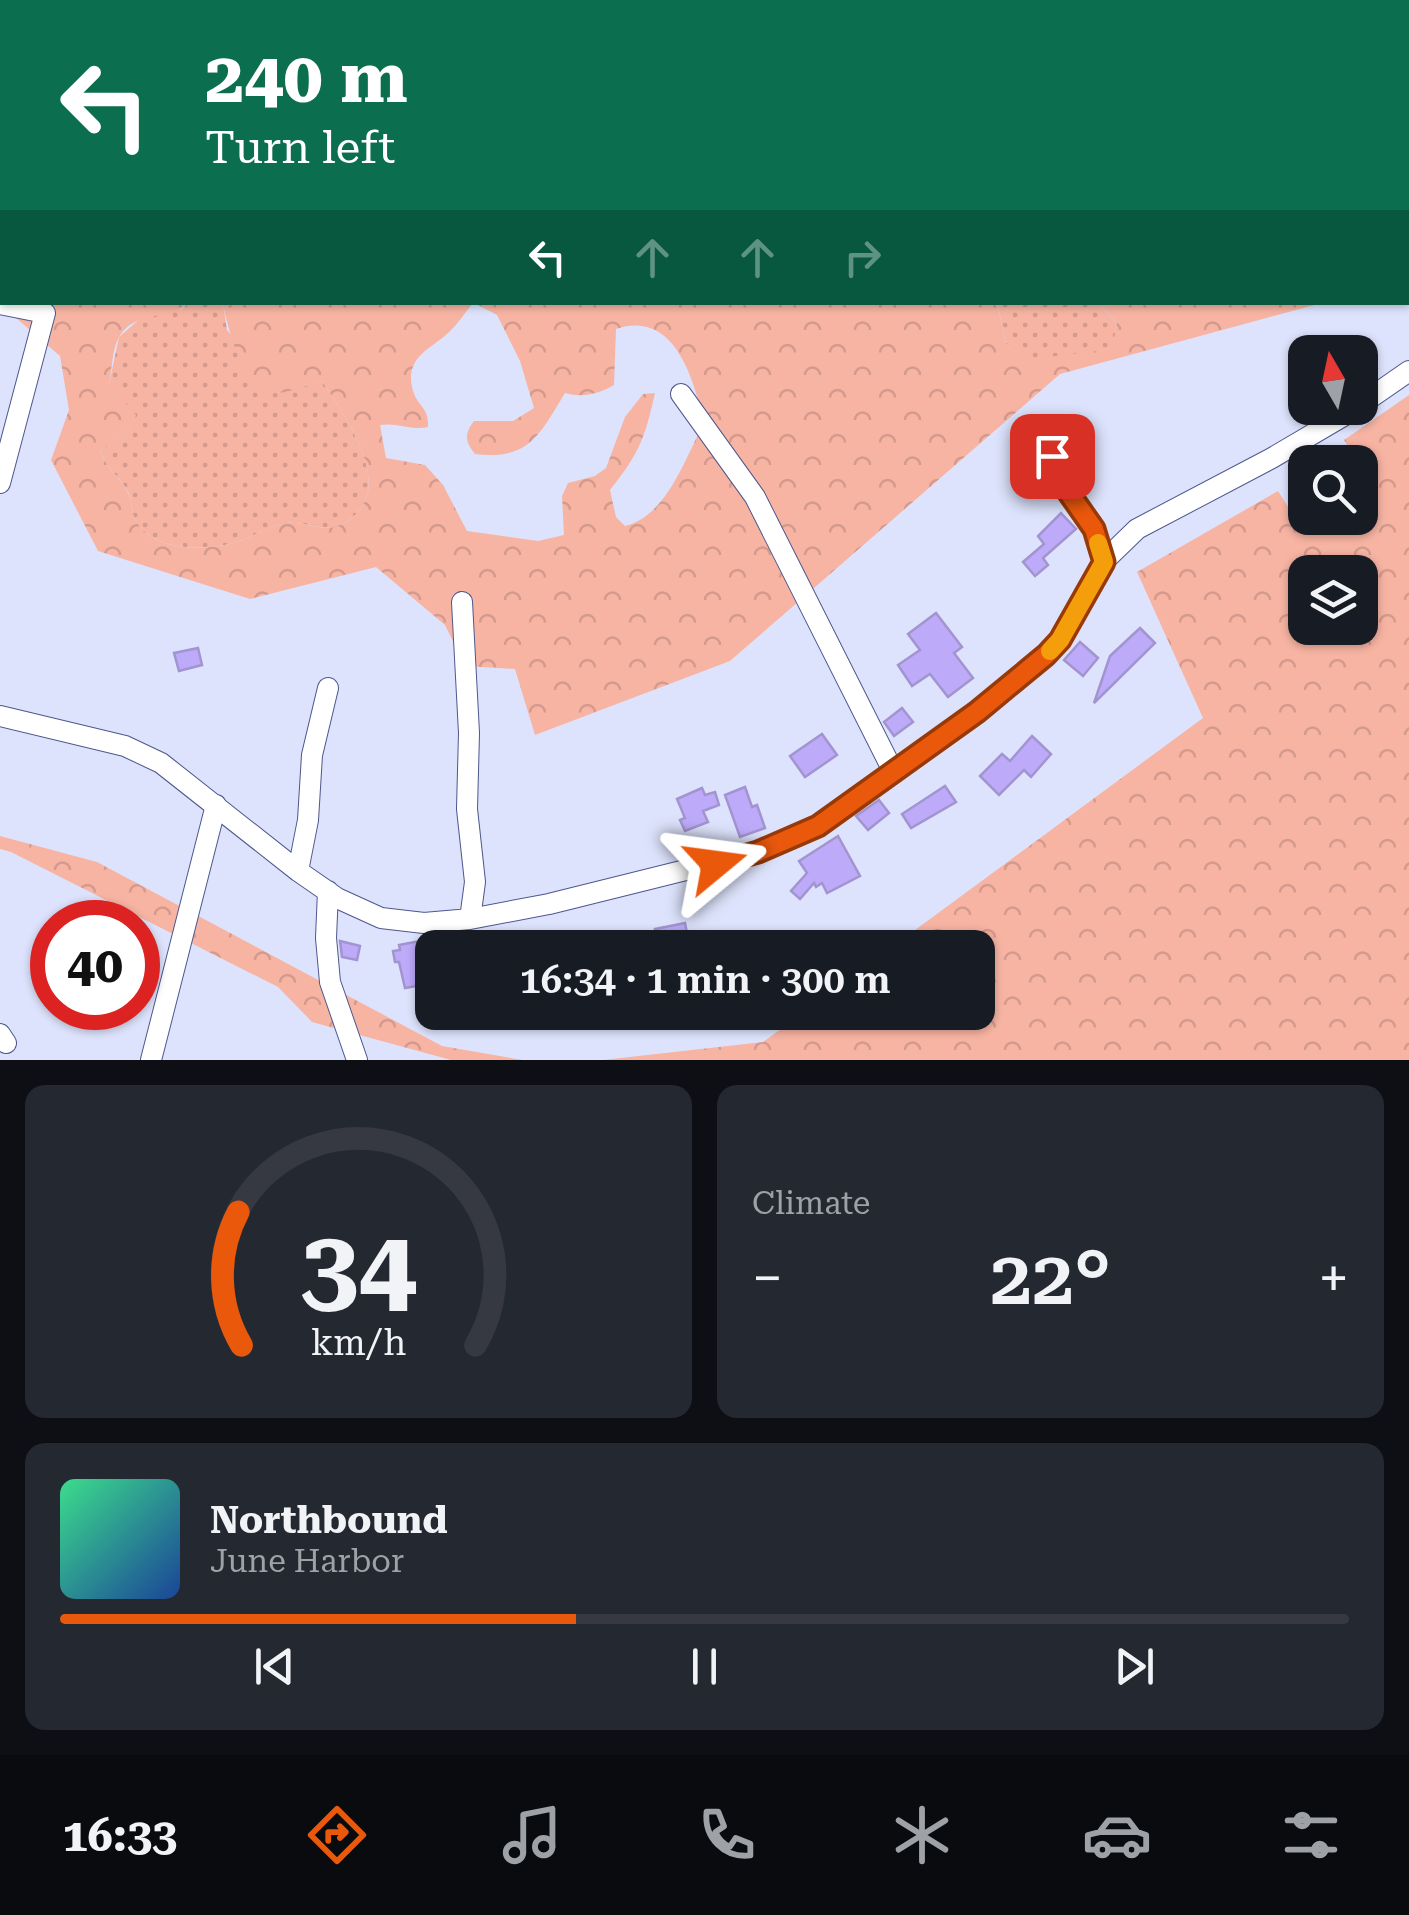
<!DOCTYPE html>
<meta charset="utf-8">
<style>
body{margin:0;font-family:"Roboto Serif",serif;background:#242831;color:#f1f3f6;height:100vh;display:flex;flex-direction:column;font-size:38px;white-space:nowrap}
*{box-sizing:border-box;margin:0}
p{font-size:32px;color:#9ea1a6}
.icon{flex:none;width:55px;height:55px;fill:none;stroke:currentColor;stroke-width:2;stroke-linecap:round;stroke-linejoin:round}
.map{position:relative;height:1060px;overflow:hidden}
.panel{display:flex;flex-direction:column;gap:25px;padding:25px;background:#0d0f14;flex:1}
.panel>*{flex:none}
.hud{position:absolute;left:0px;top:0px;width:1410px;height:305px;box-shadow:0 2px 8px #0004;background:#0b6e4f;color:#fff;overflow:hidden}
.needle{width:65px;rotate:351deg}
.fabs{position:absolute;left:1288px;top:335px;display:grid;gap:20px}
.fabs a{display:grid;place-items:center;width:90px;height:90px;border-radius:20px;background:#171b24;box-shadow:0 2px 8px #0004;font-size:50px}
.speed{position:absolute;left:30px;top:900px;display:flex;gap:20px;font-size:50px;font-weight:700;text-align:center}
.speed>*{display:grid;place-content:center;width:130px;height:130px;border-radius:50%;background:#171b24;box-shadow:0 2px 8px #0004;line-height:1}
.speed .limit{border:15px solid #d22;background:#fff;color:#111}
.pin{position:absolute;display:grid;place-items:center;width:85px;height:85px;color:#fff;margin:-42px;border-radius:20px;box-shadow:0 5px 15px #0006}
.me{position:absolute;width:110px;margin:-55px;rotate:74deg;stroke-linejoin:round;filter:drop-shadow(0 0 8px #0008)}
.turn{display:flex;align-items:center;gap:35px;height:210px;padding:0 40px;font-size:45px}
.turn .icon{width:130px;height:130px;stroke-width:2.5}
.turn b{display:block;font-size:70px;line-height:85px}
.lanes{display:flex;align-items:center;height:95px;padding:0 40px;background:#0003;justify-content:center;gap:50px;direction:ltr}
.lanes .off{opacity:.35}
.big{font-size:75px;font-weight:600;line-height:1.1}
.panel .card{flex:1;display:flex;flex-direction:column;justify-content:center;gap:15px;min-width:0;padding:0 35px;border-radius:20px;background:#242831}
.panel .dial{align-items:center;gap:0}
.dial svg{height:260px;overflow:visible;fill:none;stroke:#363941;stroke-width:7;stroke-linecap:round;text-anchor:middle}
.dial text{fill:#f1f3f6;stroke:none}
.song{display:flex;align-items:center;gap:30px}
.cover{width:120px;height:120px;border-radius:15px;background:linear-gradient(135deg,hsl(150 70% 55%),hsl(220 70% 35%))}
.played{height:10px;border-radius:5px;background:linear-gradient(90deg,#ea580c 40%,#363941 40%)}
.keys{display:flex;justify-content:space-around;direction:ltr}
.heat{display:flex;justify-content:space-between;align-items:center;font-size:55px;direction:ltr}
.panel .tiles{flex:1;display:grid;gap:25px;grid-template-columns:1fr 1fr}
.card:last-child{grid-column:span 2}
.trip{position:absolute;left:415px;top:930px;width:580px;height:100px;border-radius:20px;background:#171b24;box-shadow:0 2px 8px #0004;font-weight:600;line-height:100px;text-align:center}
.menu{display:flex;height:160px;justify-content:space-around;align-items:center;background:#090b0e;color:#9ea1a6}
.menu .icon{width:70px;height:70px}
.menu .selected{color:#ea580c}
.menu b{font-size:45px;color:#f1f3f6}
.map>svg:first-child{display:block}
.grass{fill:url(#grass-dots)}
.forest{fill:url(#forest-crowns);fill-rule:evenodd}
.building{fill:#bdaaf9;stroke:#a294d0;stroke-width:2.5}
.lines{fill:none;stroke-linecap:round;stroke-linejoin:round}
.minor-casing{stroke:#4d578d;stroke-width:22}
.minor{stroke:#fff;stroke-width:20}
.route-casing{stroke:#983908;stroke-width:25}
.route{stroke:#ea580c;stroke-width:18}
.slow{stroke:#f59e0b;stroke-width:18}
</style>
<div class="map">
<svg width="1409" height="1060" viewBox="0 0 1409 1060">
<defs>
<pattern id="grass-dots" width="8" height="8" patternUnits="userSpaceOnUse" patternTransform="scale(2.5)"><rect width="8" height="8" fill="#f7b4a3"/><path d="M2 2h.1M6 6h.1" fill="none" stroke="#d39a8d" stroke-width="1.8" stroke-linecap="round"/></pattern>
<pattern id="forest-crowns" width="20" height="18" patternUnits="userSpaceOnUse" patternTransform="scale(2.5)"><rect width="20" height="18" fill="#f7b4a3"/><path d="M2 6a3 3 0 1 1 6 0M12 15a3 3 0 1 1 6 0" fill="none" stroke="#d39a8d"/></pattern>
</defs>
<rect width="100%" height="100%" fill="#dde3fc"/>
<path class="grass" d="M 188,303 L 223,303 L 227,330 L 278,393 L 322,381 C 346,418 403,495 340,525 C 323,533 305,521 287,523 C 270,525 253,537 237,542 C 206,551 150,553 134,517 C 131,510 132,501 129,494 C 122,478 105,468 100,450 L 131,428 L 109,384 L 119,337 L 142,317 L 182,309 Z
M 994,303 L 1097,303 L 1117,323 L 1113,349 L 1024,361 L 1006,344 L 998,307 Z"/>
<path class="forest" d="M 763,0 L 919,0 L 919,2 L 761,2 Z
M 1378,0 L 1409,0 L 1409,219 L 1408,2 L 1377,2 Z
M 2,47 L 2,302 L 188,303 C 172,321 135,309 119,337 C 112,349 112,371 109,384 L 136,415 L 131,428 L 100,451 C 106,469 122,478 129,495 C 132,501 131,510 134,517 C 150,553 206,551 237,542 C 253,537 270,525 287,523 C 304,521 323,533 340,525 C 403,495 346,418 322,381 C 307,385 283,396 267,393 C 244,389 226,323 223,303 L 473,303 C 465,313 457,325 447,334 C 427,351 404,359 413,391 C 418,407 429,407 428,427 C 411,431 398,422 380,425 L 386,458 L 425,465 L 443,485 L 467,531 L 538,541 L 564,535 L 562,496 L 568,483 L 595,476 L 606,468 L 625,417 L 643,394 L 655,393 C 645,438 639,454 610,490 L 616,517 L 625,526 C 667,516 685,458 704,423 C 694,380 675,309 616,329 L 614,385 C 599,394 582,398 565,393 C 540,434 529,461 475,454 C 465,442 464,434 474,421 L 513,421 L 534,408 L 520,361 L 497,315 L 474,303 L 994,303 L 998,307 L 1006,344 L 1024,360 L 1112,349 L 1117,323 L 1097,303 L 1322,303 L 1060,374 L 730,661 L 535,735 L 515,669 L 465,666 L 445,625 L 376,567 L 250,599 L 98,551 L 51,460 L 69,410 L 60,356 L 0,304 Z
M 1409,395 L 1409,1060 L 603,1060 L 763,1042 L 803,1013 L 978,1012 L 978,948 L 892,947 L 1203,718 L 1137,572 L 1278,491 L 1297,521 L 1305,517 L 1360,518 L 1360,486 L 1370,480 L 1344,440 ZM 1360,572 L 1360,628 L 1305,628 L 1305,572 Z
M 0,836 L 97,862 L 442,1046 L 523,1060 L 451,1060 L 312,1022 L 278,987 L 11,852 L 0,849 Z"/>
<path class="building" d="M 1061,513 L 1076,529 L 1043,558 L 1048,565 L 1035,576 L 1023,562 L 1044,544 L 1038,536 Z
M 936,613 L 962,647 L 954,653 L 973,678 L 948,697 L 930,674 L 912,686 L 898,665 L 920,650 L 908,634 Z
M 1140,628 L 1155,643 L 1094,703 L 1110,656 Z
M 1080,642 L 1098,658 L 1083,676 L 1064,660 Z
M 198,648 L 202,665 L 179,671 L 174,653 Z
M 902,708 L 913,722 L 894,736 L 884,722 Z
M 822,734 L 837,755 L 805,777 L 790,756 Z
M 1032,736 L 1051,754 L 1031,777 L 1024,770 L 999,795 L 980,776 L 1002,754 L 1010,761 Z
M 945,786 L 956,802 L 911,828 L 902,814 Z
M 745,787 L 752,807 L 757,805 L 765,828 L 740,837 L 725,795 Z
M 702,788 L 705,795 L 715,792 L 719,805 L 703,811 L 708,822 L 685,831 L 680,820 L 685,818 L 677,799 Z
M 879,800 L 889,813 L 868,830 L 856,816 Z
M 838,836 L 860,876 L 827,893 L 822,883 L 816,887 L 814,883 L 800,899 L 791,891 L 807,873 L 799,861 Z
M 685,923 L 690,948 L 659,948 L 655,929 Z
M 340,941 L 360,946 L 357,960 L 342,957 Z
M 420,941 L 424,964 L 418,966 L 422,985 L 405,988 L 399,962 L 395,962 L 393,951 L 400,950 L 399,945 Z"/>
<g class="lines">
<g class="minor-casing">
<path id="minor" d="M 6,2 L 9,0
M 0,304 L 45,313 L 0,483
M 681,394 L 755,497 L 894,773
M 1360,405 L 1409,371
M 1052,456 L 1051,467 L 1094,529 L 1104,561
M 462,602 L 469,733 L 467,809 L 475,882 L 470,919
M 0,716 L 125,746 L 161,763 L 298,871 L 337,898 L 381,918 L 424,923 L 470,919 L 549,904 L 758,852 L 818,826 L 977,713 L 1046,655 L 1060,639 L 1104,561 L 1137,529 L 1272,458 L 1357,408
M 298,871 L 308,820 L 312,755 L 328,688
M 328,891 L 326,938 L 330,982 L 357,1060
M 0,1034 L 6,1043
M 151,1060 L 216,805"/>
</g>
<use href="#minor" class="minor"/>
</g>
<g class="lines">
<g class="route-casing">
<path id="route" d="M 716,864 L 758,852 L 818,826 L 977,712 L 1046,655 L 1060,640 L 1104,562 L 1094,529 L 1050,466 L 1052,456"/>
</g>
<use href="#route" class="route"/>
<path class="slow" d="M 1050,651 L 1060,640 L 1104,562 L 1098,543"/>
</g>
</svg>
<div class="fabs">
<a><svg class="needle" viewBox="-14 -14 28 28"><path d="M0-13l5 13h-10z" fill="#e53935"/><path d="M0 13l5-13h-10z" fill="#9ea1a6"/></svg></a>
<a><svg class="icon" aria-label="search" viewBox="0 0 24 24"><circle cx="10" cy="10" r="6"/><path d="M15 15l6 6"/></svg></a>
<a><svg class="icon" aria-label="layers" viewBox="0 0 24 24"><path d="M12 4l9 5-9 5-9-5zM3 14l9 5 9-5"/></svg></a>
</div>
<div class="speed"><div class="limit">40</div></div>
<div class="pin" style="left:1052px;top:456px;background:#d93025"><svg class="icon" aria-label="arrive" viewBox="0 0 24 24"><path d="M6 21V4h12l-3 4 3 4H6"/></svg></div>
<svg class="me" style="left:716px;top:864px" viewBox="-20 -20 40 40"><path d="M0-17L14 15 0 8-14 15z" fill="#ea580c" stroke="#fff" stroke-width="4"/></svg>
<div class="trip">16:34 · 1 min · 300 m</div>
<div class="hud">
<div class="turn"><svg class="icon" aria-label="left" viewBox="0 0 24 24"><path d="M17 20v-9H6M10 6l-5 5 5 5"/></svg><div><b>240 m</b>Turn left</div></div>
<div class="lanes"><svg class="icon" aria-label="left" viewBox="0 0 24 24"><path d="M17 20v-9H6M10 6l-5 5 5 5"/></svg><svg class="icon off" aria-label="ahead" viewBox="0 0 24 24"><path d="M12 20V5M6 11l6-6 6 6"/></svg><svg class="icon off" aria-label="ahead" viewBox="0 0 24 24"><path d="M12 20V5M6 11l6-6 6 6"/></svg><svg class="icon off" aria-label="right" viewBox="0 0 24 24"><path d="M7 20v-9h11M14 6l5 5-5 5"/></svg></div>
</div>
</div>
<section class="panel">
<div class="tiles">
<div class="card dial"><svg viewBox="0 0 100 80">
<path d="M14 69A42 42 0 1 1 86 69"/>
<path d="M14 69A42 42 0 0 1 13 28" stroke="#ea580c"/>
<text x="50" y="56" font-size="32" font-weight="700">34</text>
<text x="50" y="72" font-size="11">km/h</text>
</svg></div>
<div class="card"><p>Climate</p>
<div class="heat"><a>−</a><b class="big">22°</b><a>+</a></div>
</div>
<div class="card">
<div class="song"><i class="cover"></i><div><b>Northbound</b><p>June Harbor</p></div></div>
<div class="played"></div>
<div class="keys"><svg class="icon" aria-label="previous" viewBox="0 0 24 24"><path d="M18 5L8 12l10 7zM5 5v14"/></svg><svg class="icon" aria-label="pause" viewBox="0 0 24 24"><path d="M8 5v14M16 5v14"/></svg><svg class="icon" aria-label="next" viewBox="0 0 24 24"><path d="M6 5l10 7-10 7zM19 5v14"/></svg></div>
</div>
</div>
</section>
<nav class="menu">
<b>16:33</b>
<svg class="icon selected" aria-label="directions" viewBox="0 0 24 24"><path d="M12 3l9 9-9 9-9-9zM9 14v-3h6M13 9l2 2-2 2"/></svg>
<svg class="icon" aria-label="music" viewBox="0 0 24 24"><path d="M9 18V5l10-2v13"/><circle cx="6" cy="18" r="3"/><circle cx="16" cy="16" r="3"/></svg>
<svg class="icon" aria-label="phone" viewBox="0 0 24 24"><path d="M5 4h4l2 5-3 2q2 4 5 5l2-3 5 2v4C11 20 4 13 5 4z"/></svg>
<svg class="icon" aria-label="climate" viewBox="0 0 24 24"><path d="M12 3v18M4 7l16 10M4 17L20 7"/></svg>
<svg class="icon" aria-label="car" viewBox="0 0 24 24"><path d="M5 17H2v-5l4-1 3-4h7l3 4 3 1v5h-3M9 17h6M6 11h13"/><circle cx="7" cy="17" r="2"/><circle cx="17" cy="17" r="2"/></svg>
<svg class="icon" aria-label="filters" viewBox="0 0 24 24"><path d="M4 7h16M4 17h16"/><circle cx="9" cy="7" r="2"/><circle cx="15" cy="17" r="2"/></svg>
</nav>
